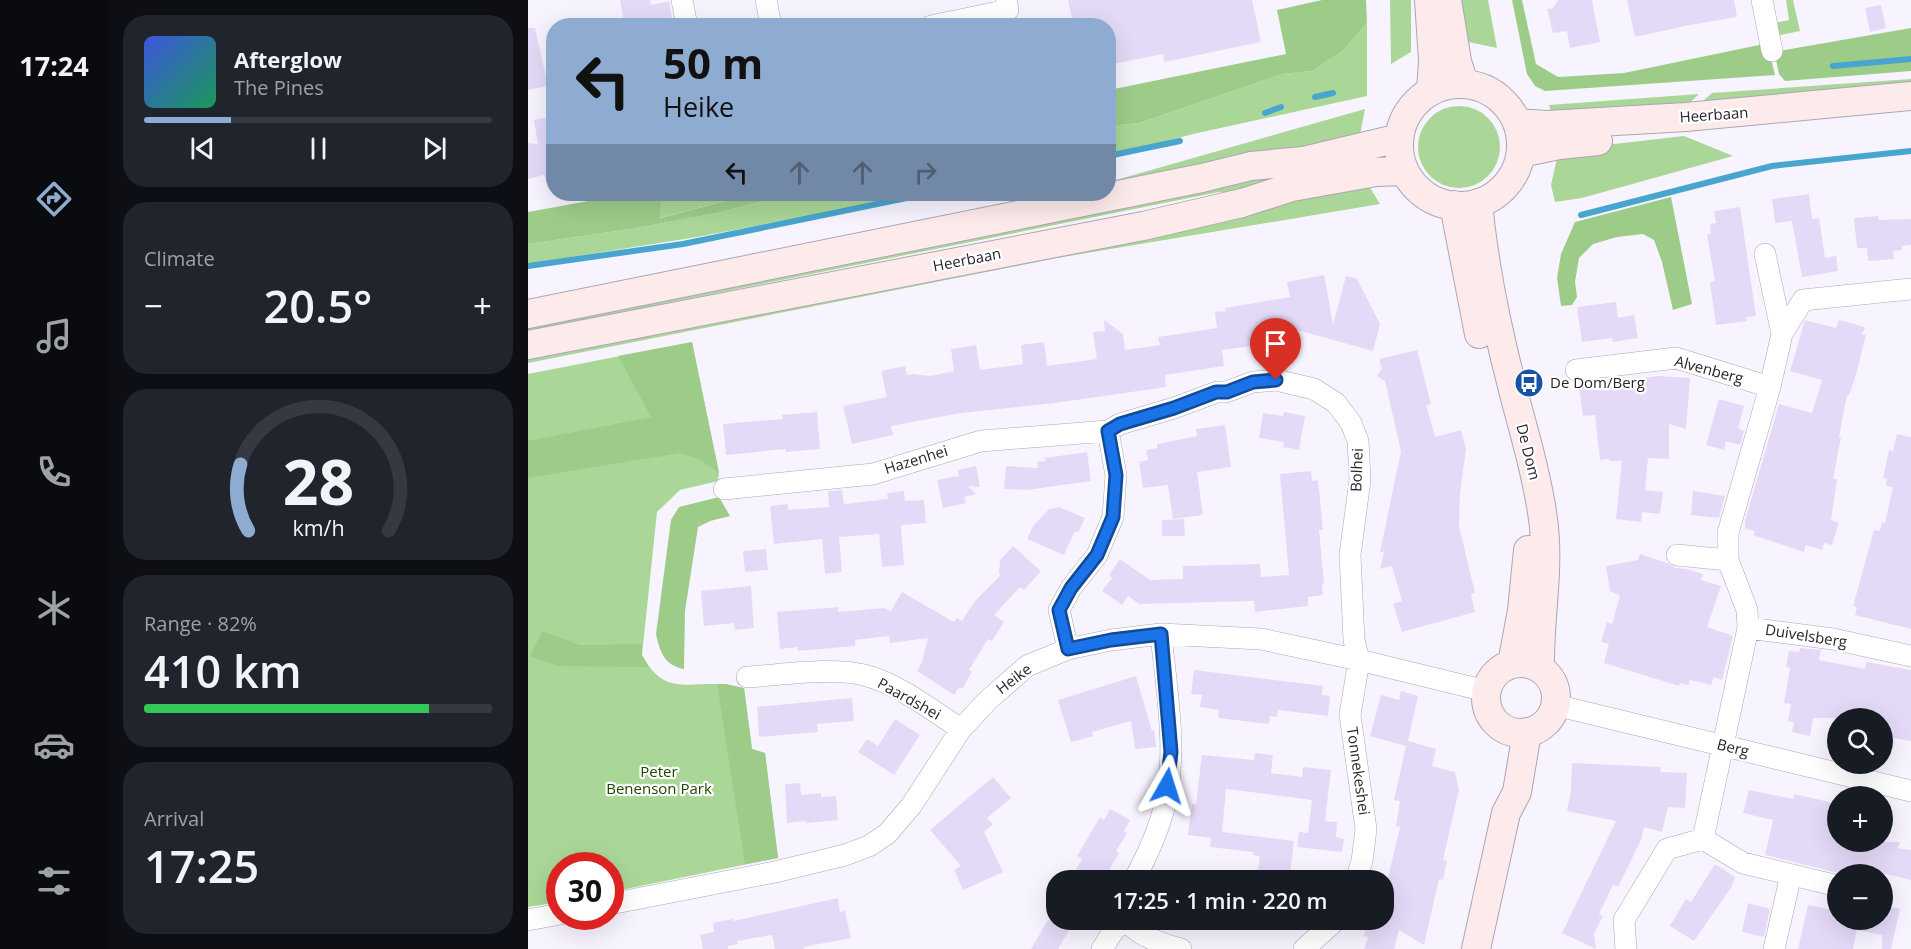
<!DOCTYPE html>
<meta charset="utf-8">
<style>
body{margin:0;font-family:"Open Sans",sans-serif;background:#20242c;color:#f1f3f6;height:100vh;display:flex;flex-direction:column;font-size:22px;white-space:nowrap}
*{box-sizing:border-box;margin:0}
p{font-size:20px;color:#9ea1a6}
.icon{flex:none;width:33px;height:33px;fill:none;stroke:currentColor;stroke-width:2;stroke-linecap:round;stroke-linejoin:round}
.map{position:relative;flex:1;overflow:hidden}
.panel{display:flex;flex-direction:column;gap:15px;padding:15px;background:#0d0f14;width:420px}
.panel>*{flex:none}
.top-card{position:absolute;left:18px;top:18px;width:570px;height:183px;border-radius:24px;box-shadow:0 6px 24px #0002;background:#8eabd1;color:#111;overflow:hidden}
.tools{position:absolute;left:1299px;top:708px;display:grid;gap:12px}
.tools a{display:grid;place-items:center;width:66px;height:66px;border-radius:50%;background:#171b24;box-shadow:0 6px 24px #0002;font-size:30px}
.speed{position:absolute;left:18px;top:852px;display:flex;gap:12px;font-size:30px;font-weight:700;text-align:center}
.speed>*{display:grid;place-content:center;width:78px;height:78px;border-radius:50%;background:#171b24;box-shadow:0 6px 24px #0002;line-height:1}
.speed .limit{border:9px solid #d22;background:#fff;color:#111}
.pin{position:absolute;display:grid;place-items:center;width:51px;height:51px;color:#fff;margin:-62px -26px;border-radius:50% 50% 50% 0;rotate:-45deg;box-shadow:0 0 6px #0007}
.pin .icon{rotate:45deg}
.me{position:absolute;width:66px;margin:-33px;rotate:6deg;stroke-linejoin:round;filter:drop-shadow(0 0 4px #0008)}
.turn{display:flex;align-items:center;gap:21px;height:126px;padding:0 18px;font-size:27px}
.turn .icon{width:78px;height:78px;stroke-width:2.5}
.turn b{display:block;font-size:42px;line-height:51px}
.lanes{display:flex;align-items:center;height:57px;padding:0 18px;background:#0003;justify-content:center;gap:30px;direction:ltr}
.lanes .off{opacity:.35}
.big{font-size:45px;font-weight:600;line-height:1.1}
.panel .widget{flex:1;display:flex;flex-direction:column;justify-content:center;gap:9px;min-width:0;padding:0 21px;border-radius:24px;background:#20242c}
.panel .dial{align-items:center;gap:0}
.dial svg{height:156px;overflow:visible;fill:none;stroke:#363941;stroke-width:7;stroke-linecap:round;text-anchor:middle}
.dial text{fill:#f1f3f6;stroke:none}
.song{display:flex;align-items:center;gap:18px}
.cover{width:72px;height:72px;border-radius:9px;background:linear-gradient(135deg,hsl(230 70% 55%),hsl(150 70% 35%))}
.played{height:6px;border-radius:3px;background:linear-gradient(90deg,#8eabd1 25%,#363941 25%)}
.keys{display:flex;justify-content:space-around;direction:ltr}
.heat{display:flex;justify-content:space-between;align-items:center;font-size:33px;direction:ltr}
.charge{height:9px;border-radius:4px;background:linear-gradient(90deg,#34c759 82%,#363941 0)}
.trip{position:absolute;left:518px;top:870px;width:348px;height:60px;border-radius:24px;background:#171b24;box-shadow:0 6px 24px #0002;font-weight:600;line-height:60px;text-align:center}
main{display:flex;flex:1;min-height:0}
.tabs{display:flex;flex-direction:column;width:108px;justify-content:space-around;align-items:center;background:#090b0e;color:#9ea1a6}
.tabs .icon{width:42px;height:42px}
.tabs .active{color:#8eabd1}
.tabs b{font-size:27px;color:#f1f3f6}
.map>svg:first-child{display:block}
.green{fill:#aad797}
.forest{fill:#9dcc89}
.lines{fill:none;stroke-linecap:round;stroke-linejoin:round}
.stream{stroke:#48a5cd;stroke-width:6}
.building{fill:#e4daf8}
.street-casing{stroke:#aba6b6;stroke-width:22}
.secondary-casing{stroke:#aba6b6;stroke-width:30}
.street{stroke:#fff;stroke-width:21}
.secondary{stroke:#fdeaea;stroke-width:28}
.route-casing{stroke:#114b97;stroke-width:15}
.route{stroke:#1a73e8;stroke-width:10}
.labels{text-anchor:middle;stroke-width:4.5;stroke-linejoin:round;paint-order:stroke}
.street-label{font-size:15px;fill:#27252b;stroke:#fff}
.poi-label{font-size:15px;fill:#27252b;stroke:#fff;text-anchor:start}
.park-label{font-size:15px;fill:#1b4700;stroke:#fff}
</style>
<main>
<nav class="tabs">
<b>17:24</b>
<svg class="icon active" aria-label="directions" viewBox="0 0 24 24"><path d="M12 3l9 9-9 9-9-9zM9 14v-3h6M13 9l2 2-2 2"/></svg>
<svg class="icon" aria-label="music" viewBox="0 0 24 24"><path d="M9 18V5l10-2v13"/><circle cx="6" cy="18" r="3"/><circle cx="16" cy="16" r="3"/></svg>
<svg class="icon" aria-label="phone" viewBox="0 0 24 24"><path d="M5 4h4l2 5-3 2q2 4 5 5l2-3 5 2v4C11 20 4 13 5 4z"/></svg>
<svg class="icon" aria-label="climate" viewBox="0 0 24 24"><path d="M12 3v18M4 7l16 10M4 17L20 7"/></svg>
<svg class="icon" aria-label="car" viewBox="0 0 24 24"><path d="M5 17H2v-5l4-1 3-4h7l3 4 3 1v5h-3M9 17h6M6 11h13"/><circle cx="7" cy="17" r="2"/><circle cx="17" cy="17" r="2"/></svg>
<svg class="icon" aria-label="filters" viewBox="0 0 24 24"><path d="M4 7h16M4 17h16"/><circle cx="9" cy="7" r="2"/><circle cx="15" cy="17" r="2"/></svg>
</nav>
<section class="panel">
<div class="widget">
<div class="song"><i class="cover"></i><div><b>Afterglow</b><p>The Pines</p></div></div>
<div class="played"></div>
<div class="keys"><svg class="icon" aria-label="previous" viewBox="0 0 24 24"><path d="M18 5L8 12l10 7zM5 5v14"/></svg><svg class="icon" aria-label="pause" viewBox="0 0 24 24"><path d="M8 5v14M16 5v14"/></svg><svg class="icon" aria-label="next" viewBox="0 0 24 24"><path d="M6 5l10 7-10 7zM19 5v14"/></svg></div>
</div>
<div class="widget"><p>Climate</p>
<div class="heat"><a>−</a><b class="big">20.5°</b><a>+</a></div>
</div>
<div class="widget dial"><svg viewBox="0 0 100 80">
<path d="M14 69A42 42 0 1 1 86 69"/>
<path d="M14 69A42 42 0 0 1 10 35" stroke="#8eabd1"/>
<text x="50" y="56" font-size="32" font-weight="700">28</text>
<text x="50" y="72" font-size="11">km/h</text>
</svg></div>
<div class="widget"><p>Range · 82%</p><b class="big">410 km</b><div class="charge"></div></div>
<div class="widget"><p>Arrival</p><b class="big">17:25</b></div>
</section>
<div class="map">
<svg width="1383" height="949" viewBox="0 0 1383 949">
<rect width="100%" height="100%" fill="#f8f4ff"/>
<path class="green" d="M 862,0 L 883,0 L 883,52 L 863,64 Z
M 933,0 L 960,0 L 969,48 L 936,41 Z
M 1258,0 L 1265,0 L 1272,31 L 1248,36 L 1247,23 L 1261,20 Z
M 839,23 L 839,96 L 665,134 L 581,157 L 581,126 L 612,123 L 754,74 L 784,71 L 816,50 Z
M 1383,79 L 1383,91 L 1169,106 L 1184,93 Z
M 1171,94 L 1156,108 L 1025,119 L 1021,105 Z
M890 147a41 41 0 1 1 82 0a41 41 0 1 1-82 0Z
M 837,109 L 831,140 L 581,182 Z
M 1156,136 L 1205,156 L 1054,198 L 1027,202 L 1023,185 L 1030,153 L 1086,144 Z
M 772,168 L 713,196 L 691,192 L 0,331 L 0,322 Z
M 838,181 L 852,204 L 529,258 L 0,363 L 0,355 Z
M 133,194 L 225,194 L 131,218 Z
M 262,194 L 397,194 L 169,237 L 0,264 L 0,244 L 103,229 L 189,213 Z
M 164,342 L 191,473 L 190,481 L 152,490 L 129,512 L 114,655 C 134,692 153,684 189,684 L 190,687 L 216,688 L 224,749 L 237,753 L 250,858 L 83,892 L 82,866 L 32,866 L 31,902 L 0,907 L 0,374 Z"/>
<path class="forest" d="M 794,0 L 838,0 L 839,23 L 816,50 L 784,71 L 754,74 L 612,123 L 581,126 L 581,90 L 758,54 L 749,10 Z
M 984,0 L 994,0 L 1008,64 L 1030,77 L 1096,73 L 1236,44 L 1242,55 L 1247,75 L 1017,91 L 1007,86 L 999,74 Z
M 1383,28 L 1383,71 L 1257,81 L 1251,74 L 1247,54 L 1251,51 Z
M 99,194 L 133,194 L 132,218 L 225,194 L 262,194 L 189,213 L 103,229 L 0,244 L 0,212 Z
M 1143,197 L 1164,304 L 1145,310 L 1134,262 L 1126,240 L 1115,234 L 1089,237 L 1065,244 L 1051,258 L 1047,282 L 1049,297 L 1044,305 L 1033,306 L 1029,278 L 1033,254 L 1047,222 Z
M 164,342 L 191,473 L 171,459 L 153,453 L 0,478 L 0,441 L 123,417 L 90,356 Z
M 191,497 L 202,516 L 182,521 L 170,527 L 157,611 L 156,669 C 136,665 132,652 128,634 L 143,520 L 151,507 Z
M 14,631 L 52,645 L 114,644 L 114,655 L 121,667 L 30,666 L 2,656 Z
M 189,684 L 198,684 L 216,688 L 224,749 L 237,753 L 250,858 L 217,864 Z"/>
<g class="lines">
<path class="stream" d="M 1305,66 L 1383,59
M 787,97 L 805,93
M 737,113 L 753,107
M 580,156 L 652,141
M 1053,215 L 1244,166 L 1383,151
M 0,266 L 155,244 L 398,194"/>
</g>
<path class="building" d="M 92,0 L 122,0 L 123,5 L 141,1 L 145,26 L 97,26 Z
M 540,0 L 724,0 L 733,42 L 636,62 L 635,54 L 580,65 L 580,26 L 555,26 L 554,21 L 545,23 Z
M 1030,0 L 1064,0 L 1072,42 L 1042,48 L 1039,31 L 1025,33 L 1019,9 L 1025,8 Z
M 1099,0 L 1206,0 L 1209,17 L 1162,25 L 1107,37 Z
M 1353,5 L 1358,28 L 1342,32 L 1337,8 Z
M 0,28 L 7,28 L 20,86 L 0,90 Z
M 26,116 L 26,181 L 18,182 L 16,175 L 0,179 L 0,143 L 10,144 L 6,120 Z
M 1281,194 L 1284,219 L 1291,218 L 1297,258 L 1308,256 L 1310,271 L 1274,277 L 1264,221 L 1247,223 L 1244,199 Z
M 1212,207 L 1228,316 L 1218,317 L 1219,321 L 1188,325 L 1182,282 L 1187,281 L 1179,234 L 1183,234 L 1182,224 L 1188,223 L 1186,211 Z
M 1350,216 L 1351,220 L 1383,219 L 1383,245 L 1374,246 L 1374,250 L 1365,251 L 1366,259 L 1340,261 L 1339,248 L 1329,248 L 1326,218 Z
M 796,275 L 805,324 L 818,276 L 829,279 L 852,324 L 845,351 L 751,325 L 753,342 L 694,350 L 696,366 L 637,375 L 638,387 L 527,403 L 433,413 L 363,426 L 365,435 L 324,444 L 315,406 L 359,397 L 353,371 L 377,366 L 379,375 L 385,374 L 403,376 L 426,371 L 423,349 L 448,345 L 452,370 L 495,364 L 493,345 L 516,342 L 519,366 L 569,359 L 565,332 L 577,331 L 576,320 L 595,334 L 597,350 L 632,345 L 630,337 L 689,328 L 687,312 L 698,311 L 697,308 L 762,297 L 759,282 Z
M 1088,302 L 1090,318 L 1106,315 L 1110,338 L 1085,342 L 1084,338 L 1054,342 L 1049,307 Z
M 1277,320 L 1308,328 L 1311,320 L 1337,327 L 1334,335 L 1338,335 L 1327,378 L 1321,395 L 1319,395 L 1311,437 L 1313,437 L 1305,479 L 1309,479 L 1303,520 L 1311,523 L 1304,545 L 1296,543 L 1294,550 L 1278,545 L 1276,552 L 1225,535 L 1227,531 L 1217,529 L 1217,521 L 1251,404 L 1284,413 L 1294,380 L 1262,371 Z
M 889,350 L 903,404 L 898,405 L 907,437 L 933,430 L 938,449 L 932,493 L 931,526 L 947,593 L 943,594 L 947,612 L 874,632 L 865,604 L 874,601 L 864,566 L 852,569 L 856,552 L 852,552 L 873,451 L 857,381 L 849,376 L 854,368 L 851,359 Z
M 1130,376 L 1162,378 L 1158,429 L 1141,424 L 1141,459 L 1120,458 L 1117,490 L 1135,492 L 1132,514 L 1114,512 L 1113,522 L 1088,519 L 1094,461 L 1081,461 L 1081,459 L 1072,460 L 1067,415 L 1055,416 L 1051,387 Z
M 1191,399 L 1216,406 L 1210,428 L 1216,431 L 1212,445 L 1198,441 L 1196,450 L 1178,445 Z
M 289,412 L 292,449 L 258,452 L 257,449 L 198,455 L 195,424 L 255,419 L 254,415 Z
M 756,412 L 777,416 L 771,450 L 755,447 L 756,442 L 731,438 L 735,413 L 755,416 Z
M 697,425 L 703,467 L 669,472 L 675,515 L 645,519 L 640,485 L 615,488 L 611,462 L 620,460 L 618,450 L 629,448 L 629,444 L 669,436 L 668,429 Z
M 1369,434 L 1383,437 L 1383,629 L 1327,615 L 1329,607 L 1325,606 L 1346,530 L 1352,531 L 1354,522 L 1357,523 L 1365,487 L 1358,486 L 1359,479 L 1355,478 L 1361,450 L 1365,451 Z
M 559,452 L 563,481 L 499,490 L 476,489 L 478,466 L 510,468 L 509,462 L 517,461 L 517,458 Z
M 448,466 L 452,487 L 440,486 L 448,494 L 436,497 L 438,503 L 415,508 L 409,480 L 430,476 L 431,478 L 430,470 Z
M 783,471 L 784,481 L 790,480 L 795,530 L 791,530 L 796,583 L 794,584 L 795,595 L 780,597 L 780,606 L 727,612 L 726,601 L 611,604 L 600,596 L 594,605 L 574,591 L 584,578 L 581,575 L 592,559 L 622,580 L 655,579 L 655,566 L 732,564 L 733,577 L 761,575 L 752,474 Z
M 314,490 L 316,504 L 360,499 L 359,493 L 376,491 L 377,501 L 396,500 L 398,523 L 373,525 L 376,565 L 354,567 L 351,534 L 311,537 L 314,572 L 297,574 L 294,539 L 246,544 L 242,506 L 260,504 L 260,510 L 301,507 L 300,491 Z
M 1165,491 L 1197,496 L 1191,518 L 1163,515 Z
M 531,507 L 557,518 L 550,533 L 547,531 L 536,555 L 499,539 L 505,526 L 521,509 Z
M 656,519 L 657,536 L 634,536 L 634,520 Z
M 485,546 L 513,571 L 496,590 L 492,587 L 466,615 L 476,622 L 464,641 L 460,639 L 441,670 L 444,672 L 434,689 L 431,687 L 426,695 L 389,671 L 394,662 L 400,638 L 362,643 L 361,636 L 327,640 L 327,646 L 270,651 L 270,647 L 252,649 L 249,612 L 310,607 L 310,612 L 356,608 L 363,611 L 374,592 L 426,622 L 429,618 L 434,621 L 446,602 L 473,575 L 471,573 L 472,560 Z
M 238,549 L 240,570 L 217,572 L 215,551 Z
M 1112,554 L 1139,563 L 1147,568 L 1159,569 L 1175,574 L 1173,580 L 1193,586 L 1179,627 L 1205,636 L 1194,680 L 1186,677 L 1183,685 L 1162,680 L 1160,685 L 1152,683 L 1151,686 L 1076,663 L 1081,644 L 1073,642 L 1079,622 L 1084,624 L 1092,596 L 1082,591 L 1078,566 L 1110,560 Z
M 223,586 L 226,628 L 207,630 L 206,623 L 176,626 L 173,591 Z
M 1272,648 L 1293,650 L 1291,660 L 1337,669 L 1338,662 L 1383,670 L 1383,741 L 1354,736 L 1354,718 L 1285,718 L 1282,736 L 1264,732 L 1266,722 L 1260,721 L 1263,704 L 1256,703 L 1262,668 L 1258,667 L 1261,651 L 1271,652 Z
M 666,670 L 795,686 L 794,695 L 802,696 L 800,716 L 750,710 L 749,717 L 742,716 L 741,724 L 690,718 L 691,710 L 672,707 L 674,695 L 663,694 Z
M 608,676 L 624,731 L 626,730 L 628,747 L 607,749 L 603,721 L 564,732 L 565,736 L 543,742 L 530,700 Z
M 873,691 L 890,696 L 880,741 L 908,749 L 904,766 L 927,772 L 931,790 L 915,860 L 919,861 L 915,880 L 911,879 L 896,945 L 871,930 L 866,949 L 836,949 L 840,937 L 836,936 L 839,920 L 855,920 L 855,890 L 857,890 L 872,827 L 868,826 L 872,801 L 866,800 L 878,746 L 842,736 L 853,695 L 871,700 Z
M 324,698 L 326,721 L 289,724 L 290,732 L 231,737 L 229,707 Z
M 367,719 L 392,735 L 366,775 L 330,752 L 339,739 L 350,746 Z
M 727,753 L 745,755 L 743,773 L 774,777 L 775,767 L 803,770 L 797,821 L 809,822 L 808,837 L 816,839 L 814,852 L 769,847 L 771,832 L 780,833 L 784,800 L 731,793 L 698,789 L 694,832 L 766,841 L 761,880 L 729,880 L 732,856 L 725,855 L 725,852 L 682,847 L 683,838 L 660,835 L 664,804 L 668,804 L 674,755 L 726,760 Z
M 1044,763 L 1133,767 L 1132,772 L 1159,773 L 1157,808 L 1140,807 L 1134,832 L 1116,827 L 1113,840 L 1090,887 L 1085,885 L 1071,914 L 1075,916 L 1066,934 L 1068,949 L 1034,933 L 1088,821 L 1039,811 L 1043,790 Z
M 465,777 L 483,798 L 459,818 L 465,824 L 456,832 L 475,872 L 435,890 L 426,870 L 433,866 L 402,830 Z
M 272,783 L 273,795 L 293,793 L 293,797 L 308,796 L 310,820 L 278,823 L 278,821 L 259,823 L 257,784 Z
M 1221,790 L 1265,799 L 1266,794 L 1310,804 L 1310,842 L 1372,842 L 1370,848 L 1383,850 L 1383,880 L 1328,867 L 1326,874 L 1315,874 L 1237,855 L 1245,820 L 1215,813 Z
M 582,809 L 602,820 L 596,831 L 599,833 L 588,851 L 591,853 L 575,880 L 542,880 L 554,859 L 549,856 L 572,817 L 576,820 Z
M 1187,864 L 1207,877 L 1204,886 L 1166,941 L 1142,926 L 1158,899 L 1163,902 Z
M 310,898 L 312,912 L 317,911 L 323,938 L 276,947 L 276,949 L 247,949 L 244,935 L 209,941 L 210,944 L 200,946 L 200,949 L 175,949 L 172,935 L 186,932 L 185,923 L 205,919 L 205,921 Z
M 1220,903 L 1242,909 L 1236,937 L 1214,932 Z
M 1280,905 L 1310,911 L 1310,920 L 1354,920 L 1354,905 L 1372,909 L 1363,949 L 1354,949 L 1354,935 L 1329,930 L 1325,949 L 1270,949 Z
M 520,920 L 547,920 L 530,949 L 503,949 Z"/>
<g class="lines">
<g class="street-casing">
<path id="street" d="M 154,0 L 159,26
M 238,0 L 243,26
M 1234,0 L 1244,51
M 403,26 L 480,10 L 478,0
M 1237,254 L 1254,334
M 1048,370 L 1148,358 L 1242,387
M 196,489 L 345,474 L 453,441 L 580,431 L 592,424 L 646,408 L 689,392 L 698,392 L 725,382 L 748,380 L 786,389 L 808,403 L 823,423 L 830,441 L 832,480 L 822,555 L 826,640 L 831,660 L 822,715 L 838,829 L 834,861 L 828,880
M 1149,555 L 1200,560
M 1220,628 L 1305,639 L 1383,656
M 540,649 L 531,610 L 543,588 L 569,555 L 585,517 L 588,475 L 580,431
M 219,677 C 253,675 304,667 336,675 C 371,684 403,710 433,729
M 1027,705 L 1383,791
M 1175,839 L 1215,863 L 1310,886
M 606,880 C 619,856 631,830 637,804 C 650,751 638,687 633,634
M 82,904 L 247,872 L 317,855 L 341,846 L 359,834 L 383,806 L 433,729 L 460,700 L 499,666 L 540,649 L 583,640 L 633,634 L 733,639 L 831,660 L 958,691
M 0,920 L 32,914
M 597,920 C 611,936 632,944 653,949
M 574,949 L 586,930 L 597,920
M 776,949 L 808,920
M 1098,949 L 1096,920 L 1139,849 L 1175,839 L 1220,628 L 1219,610 L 1200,560 L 1200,533 L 1242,387 L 1254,334 L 1275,300 L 1383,289
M 1246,949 L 1263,875"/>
</g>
<g class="secondary-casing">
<path id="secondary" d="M 901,0 L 905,60 L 903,91
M 919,0 L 929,61 L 936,84
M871 145a61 61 0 1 1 122 0a61 61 0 1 1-122 0Z
M 989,123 L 1019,125 L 1158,117 L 1383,96
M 993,153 L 1031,145 L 1070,141
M 950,203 C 956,266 969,329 985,390 C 996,433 1009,475 1015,519 C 1022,569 1011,619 1012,669
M 926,205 L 951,334
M 0,314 L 674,178 L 723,166 L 775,161 L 871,138
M 0,345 L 615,226 L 714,203 L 764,187 L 848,172 L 876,171
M958 698a35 35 0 1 1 70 0a35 35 0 1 1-70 0Z
M 984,664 L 994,610 L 1000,550
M 948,949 L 978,813 L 989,792 L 999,732"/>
</g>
<use href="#street" class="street"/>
<use href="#secondary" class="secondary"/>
</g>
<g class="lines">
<g class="route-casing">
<path id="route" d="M 639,786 L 643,752 L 633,634 L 583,640 L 540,649 L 531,610 L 543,588 L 569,555 L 585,517 L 588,475 L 580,431 L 592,424 L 646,408 L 688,392 L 699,392 L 725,382 L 748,380"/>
</g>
<use href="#route" class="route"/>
</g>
<defs>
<g id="bus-disc" transform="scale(1.5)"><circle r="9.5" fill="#1553a4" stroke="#fff"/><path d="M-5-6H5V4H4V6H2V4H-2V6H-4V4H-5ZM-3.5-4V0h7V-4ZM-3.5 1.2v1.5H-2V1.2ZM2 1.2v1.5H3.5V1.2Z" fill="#fff"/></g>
</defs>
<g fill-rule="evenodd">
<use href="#bus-disc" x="1001" y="383"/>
</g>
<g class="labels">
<g class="street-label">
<text transform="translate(1186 115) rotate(-4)" y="5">Heerbaan</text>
<text transform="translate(439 260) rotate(-11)" y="5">Heerbaan</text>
<text transform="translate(1181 370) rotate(15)" y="5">Alvenberg</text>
<text transform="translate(1000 452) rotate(76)" y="5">De Dom</text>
<text transform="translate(388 460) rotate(-17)" y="5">Hazenhei</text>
<text transform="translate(829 470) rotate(-88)" y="5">Bolhei</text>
<text transform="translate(1278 636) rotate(9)" y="5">Duivelsberg</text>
<text transform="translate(486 679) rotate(-37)" y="5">Heike</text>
<text transform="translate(381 699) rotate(29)" y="5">Paardshei</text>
<text transform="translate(1205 748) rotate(14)" y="5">Berg</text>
<text transform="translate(830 771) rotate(82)" y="5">Tonnekeshei</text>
</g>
<g class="poi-label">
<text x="1022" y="388">De Dom/Berg</text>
</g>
<g class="park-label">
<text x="131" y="777">Peter<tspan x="131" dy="17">Benenson Park</tspan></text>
</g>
</g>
</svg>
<div class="tools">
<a><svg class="icon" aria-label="search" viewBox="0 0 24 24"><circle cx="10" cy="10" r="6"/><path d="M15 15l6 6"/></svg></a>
<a>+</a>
<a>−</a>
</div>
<div class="speed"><div class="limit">30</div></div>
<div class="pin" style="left:748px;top:380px;background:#d93025"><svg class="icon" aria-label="arrive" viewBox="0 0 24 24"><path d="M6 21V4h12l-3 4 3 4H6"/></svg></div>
<svg class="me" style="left:639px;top:786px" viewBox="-20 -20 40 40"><path d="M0-17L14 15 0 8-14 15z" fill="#1a73e8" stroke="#fff" stroke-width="4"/></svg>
<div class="trip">17:25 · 1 min · 220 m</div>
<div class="top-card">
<div class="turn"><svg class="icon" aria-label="left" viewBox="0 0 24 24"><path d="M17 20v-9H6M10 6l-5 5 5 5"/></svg><div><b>50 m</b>Heike</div></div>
<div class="lanes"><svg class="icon" aria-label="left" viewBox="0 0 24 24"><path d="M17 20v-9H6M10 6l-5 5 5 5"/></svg><svg class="icon off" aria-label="ahead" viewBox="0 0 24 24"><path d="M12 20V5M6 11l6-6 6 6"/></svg><svg class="icon off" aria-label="ahead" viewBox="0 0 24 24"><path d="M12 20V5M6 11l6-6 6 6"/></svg><svg class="icon off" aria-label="right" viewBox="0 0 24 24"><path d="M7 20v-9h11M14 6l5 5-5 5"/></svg></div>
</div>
</div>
</main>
